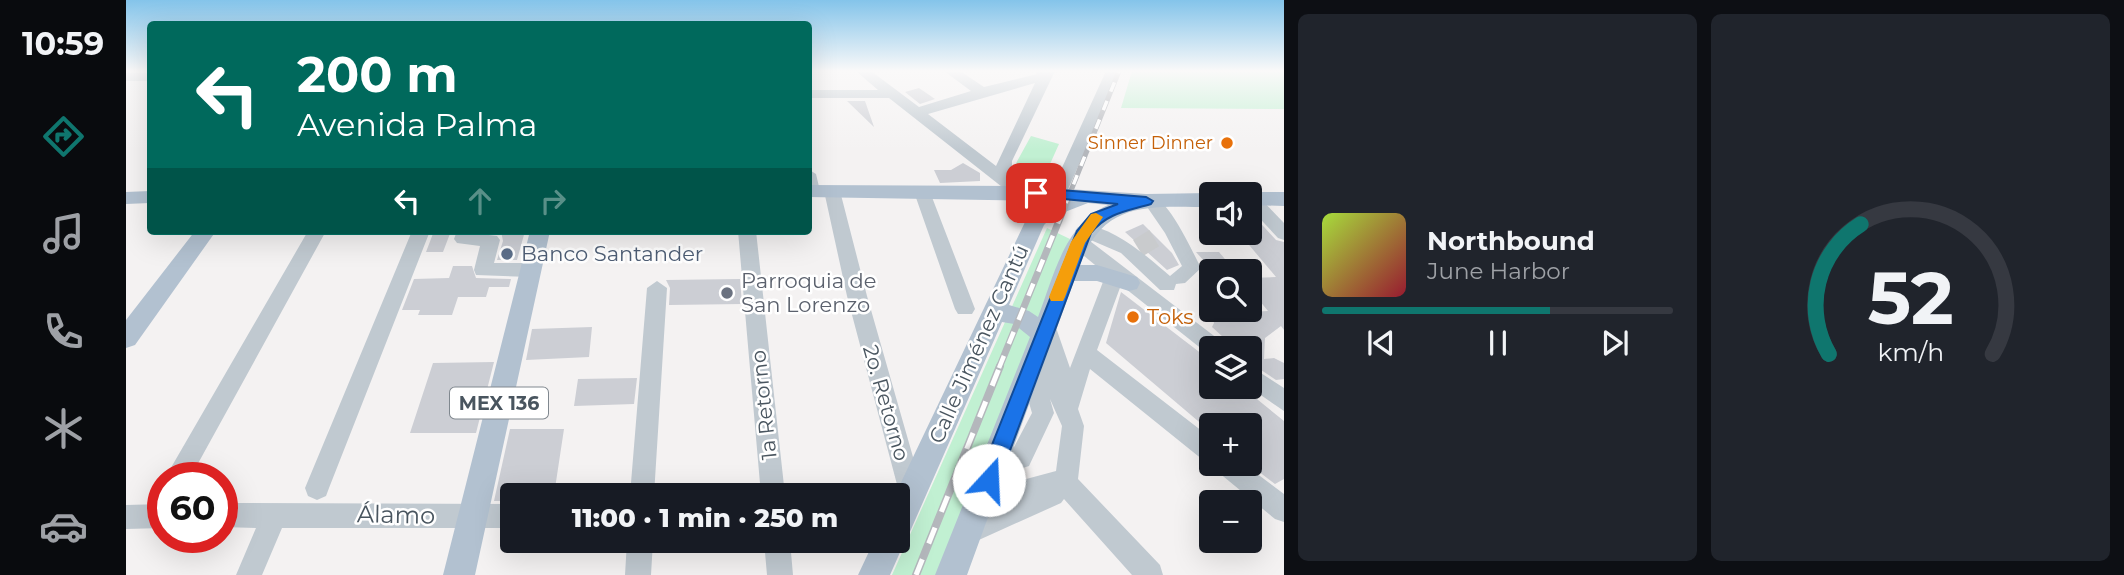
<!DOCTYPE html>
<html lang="es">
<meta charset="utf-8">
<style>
body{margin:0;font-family:Montserrat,sans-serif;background:#20242c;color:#f1f3f6;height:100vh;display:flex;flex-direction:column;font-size:26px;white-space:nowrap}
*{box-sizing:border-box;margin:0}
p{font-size:23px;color:#9ea1a6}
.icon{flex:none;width:38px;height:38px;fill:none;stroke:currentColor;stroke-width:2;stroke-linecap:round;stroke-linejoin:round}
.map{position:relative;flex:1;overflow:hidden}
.side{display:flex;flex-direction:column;gap:14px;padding:14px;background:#0d0f14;width:840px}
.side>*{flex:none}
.banner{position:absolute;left:21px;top:21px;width:665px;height:214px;border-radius:7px;box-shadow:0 7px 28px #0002;background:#00695c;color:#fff;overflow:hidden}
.controls{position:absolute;left:1073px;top:182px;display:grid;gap:14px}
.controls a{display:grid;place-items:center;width:63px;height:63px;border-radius:7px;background:#171b24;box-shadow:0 7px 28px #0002;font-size:35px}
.speed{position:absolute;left:21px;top:462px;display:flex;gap:14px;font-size:35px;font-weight:700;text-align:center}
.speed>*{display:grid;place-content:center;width:91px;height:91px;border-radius:50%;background:#171b24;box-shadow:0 7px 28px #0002;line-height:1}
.speed .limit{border:10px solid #d22;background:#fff;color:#111}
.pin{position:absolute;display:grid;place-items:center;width:60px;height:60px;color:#fff;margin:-30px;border-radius:14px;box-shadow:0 4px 10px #0006}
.me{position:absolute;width:77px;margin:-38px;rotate:20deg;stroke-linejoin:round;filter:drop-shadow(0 0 5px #0008)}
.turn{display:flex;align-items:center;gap:24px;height:147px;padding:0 35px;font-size:32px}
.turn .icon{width:91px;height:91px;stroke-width:2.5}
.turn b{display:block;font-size:49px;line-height:60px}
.lanes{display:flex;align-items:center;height:66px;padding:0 35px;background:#0003;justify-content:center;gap:35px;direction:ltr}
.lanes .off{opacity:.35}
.side .tile{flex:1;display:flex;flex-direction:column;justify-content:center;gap:10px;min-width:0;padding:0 24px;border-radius:10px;background:#20242c}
.side .dial{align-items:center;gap:0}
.dial svg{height:182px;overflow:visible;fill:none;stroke:#363941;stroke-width:7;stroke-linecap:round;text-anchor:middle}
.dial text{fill:#f1f3f6;stroke:none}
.song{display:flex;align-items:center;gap:21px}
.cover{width:84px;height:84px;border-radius:10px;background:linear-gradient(135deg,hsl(80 70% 55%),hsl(350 70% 35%))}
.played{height:7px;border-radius:4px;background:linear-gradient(90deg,#0f766e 65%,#363941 65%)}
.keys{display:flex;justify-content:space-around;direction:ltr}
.side .tiles{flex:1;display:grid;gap:14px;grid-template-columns:repeat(2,1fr)}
.trip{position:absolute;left:374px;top:483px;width:410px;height:70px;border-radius:7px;background:#171b24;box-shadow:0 7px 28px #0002;font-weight:800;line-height:70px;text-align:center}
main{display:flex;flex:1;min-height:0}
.dock{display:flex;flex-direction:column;width:126px;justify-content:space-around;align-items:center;background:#090b0e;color:#9ea1a6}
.dock .icon{width:49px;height:49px}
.dock .current{color:#0f766e}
.dock b{font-size:32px;color:#f1f3f6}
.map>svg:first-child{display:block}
.green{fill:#c1f0d2}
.building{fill:#ccced4}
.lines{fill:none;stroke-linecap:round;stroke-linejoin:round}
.minor-tunnel{stroke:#c9cbcd;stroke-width:19;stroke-dasharray:19 10;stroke-linecap:butt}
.minor{fill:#c0c9d0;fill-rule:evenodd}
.major{fill:#b2c1d0;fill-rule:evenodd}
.rail-far2-casing{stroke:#b4b7bc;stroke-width:5}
.rail-far1-casing{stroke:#b4b7bc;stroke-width:7}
.rail-casing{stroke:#b4b7bc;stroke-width:8}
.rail-far2{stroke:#fff;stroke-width:3.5;stroke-dasharray:10;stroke-linecap:butt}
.rail-far1{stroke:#fff;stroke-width:4.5;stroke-dasharray:13;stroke-linecap:butt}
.rail{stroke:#fff;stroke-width:5;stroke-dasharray:17;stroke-linecap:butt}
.path-bridge{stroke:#79cea2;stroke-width:3.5;stroke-dasharray:6 4.5;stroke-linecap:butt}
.route{fill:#1a73e8;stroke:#114b97;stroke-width:2}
.slow{fill:#f59e0b}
.food-dot{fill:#e8710a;stroke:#fff;stroke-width:2.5}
.service-dot{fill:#5c6f8a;stroke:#fff;stroke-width:2.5}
.worship-dot{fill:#6b7280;stroke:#fff;stroke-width:2.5}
.labels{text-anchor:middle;stroke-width:5;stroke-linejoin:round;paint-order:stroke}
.far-food-label{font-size:18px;fill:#c56008;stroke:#fff;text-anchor:end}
.shield{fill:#fff;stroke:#80888f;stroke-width:2}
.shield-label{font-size:19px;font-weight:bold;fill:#49555f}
.service-label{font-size:21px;fill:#4e5e75;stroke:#fff;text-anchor:start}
.worship-label{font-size:21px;fill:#5b616d;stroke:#fff;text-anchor:start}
.food-label{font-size:21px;fill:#c56008;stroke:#fff;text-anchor:start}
.street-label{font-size:21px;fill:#49555f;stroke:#fff}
.near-street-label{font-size:24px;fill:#49555f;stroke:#fff}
</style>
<main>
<nav class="dock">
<b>10:59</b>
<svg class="icon current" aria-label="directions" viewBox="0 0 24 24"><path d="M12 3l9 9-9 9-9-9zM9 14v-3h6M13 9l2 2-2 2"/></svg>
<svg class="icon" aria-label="music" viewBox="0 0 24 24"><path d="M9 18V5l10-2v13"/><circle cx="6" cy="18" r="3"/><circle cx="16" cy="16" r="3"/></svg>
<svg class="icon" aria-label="phone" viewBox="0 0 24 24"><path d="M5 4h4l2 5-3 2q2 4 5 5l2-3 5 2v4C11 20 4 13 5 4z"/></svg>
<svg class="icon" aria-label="climate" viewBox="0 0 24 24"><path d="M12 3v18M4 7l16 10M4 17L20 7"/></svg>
<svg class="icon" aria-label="car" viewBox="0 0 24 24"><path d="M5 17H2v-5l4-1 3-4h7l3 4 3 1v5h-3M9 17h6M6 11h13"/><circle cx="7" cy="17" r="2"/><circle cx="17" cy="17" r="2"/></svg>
</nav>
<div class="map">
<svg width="1158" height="575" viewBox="0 0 1158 575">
<rect width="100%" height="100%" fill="#f4f2f2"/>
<path class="green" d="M 1006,71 L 1158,71 L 1158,109 L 995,108 Z
M 905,136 L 933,144 L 920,173 L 921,189 L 896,188 L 883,176 Z
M 921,228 L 944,239 L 810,575 L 766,575 Z"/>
<path class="building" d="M 793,88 L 809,99 L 794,104 L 779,92 Z
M 721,101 L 739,101 L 748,127 Z
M 837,163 L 854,173 L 854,181 L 814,183 L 808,170 L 825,170 Z
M 1128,216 L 1150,240 L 1158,242 L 1158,330 L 1155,326 L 1139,338 L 1138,359 L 1148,358 L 1158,363 L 1158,379 L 1150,380 L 1129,366 L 1124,359 L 1124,348 L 1109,348 L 1086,327 L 1088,323 L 1085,314 L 1142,311 L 1124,289 L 1124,278 L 1150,277 L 1113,233 L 1124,233 L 1124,217 Z
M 1017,224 L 1046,253 L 1053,265 L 1041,270 L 999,232 Z
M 308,231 L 325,231 L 317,252 L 300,252 Z
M 375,231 L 399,231 L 391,260 L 371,260 L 377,241 Z
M 1070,252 L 1093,252 L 1109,271 L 1087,271 Z
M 327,266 L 346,266 L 350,278 L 385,279 L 383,287 L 363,287 L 360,297 L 332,297 L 326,315 L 292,315 L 294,310 L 276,310 L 288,279 L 323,278 Z
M 614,279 L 616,304 L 543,305 L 544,288 L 540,280 Z
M 995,292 L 1085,361 L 1085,387 L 1116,387 L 1158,421 L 1158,479 L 1149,484 L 1124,465 L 1124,425 L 1085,425 L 1085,432 L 980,343 Z
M 466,327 L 463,357 L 400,360 L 406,329 Z
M 368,362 L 350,433 L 284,433 L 307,363 Z
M 511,378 L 508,404 L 448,406 L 452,379 Z
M 384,429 L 438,429 L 428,495 L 387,495 L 387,501 L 368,501 Z"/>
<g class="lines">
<path class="minor-tunnel" d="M 1012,248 L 1030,237"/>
<path class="minor" d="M 730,71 L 745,71 L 793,107 L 845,91 L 818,71 L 834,71 L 858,87 L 911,74 L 909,71 L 929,71 L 886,161 L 886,178 L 925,208 L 928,212 L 925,216 L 913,216 L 763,98 L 682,98 L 682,90 L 752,90 ZM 909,83 L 870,166 L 802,114 Z
M 980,71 L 994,71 L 940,194 L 938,198 L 926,198 L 924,194 Z
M 0,73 L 24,73 L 24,81 L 0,81 Z
M 682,169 L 690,174 L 694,191 L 686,196 L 682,195 Z
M 706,186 L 714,191 L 741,296 L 797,492 L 794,500 L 785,504 L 776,500 L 773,492 L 721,296 L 698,191 Z
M 796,187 L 804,192 L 849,309 L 846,314 L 832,314 L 829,309 L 788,192 Z
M 1125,193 L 1131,195 L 1158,223 L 1158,240 L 1152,238 L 1124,208 L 1122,194 Z
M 1025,195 C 1044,201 1066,251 1075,268 L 1059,283 L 1050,284 L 1048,290 L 1034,290 L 995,253 L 960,238 L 1096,342 L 1099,348 L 1085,348 L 1085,355 L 1082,354 L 995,285 L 971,350 L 1085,438 L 1085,463 L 1077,460 L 964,369 L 952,409 L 958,426 L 952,479 L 1034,565 L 1037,575 L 1006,575 L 938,499 L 935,503 L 844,544 L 835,540 L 831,531 L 835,522 L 852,514 L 845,512 L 841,503 L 845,494 L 930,471 L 936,426 L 924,399 L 928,413 L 903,466 C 891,471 875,470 863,465 L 859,457 L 863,449 L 888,447 L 906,413 L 893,369 L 896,363 L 905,360 L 902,348 L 905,342 L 915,341 L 910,325 L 913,319 L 927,319 L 944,368 L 980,274 L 946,246 L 943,242 L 946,238 L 955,237 L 949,231 L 952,227 C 980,219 1024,259 1044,276 L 1056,266 L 1039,233 L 1017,201 Z
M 182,231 L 200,231 L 64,478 L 39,478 Z
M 286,231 L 304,231 L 203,488 L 200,496 L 191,500 L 182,496 L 179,488 Z
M 331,231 L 371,236 L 374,240 L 368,263 L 404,263 L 413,270 L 404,277 L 350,275 L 348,270 L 354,246 L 331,243 L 328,239 Z
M 612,231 L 630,231 L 659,495 L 635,495 Z
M 531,281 L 541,288 L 528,495 L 504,495 L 521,288 Z
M 1124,366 L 1158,388 L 1158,411 L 1123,387 Z
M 1088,464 L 1118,464 L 1158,494 L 1158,522 L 1149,519 L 1092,472 Z
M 96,503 L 387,504 L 387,528 L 156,528 L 136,575 L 110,575 L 130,528 L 96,527 Z
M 37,504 L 37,528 L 0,529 L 0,505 Z
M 501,541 L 527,541 L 525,575 L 499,575 Z
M 638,541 L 664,541 L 667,575 L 641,575 Z"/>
<path class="major" d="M 682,185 L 894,186 L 1020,194 L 1085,193 L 1088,194 L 1085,194 L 1085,207 C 1025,207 978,199 954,265 L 971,265 L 1011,277 L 1014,283 L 1011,289 L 1003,291 L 971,281 L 948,281 L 841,575 L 809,575 L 904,337 L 888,324 L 876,322 L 783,534 L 777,536 L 779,541 L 764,575 L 732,575 L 748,541 L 772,541 L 769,495 L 899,222 L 912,207 L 930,201 L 682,197 ZM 962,203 L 982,205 C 938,224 928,276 912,317 L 903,311 L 883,305 L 918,225 L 926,217 Z
M 24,191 L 24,203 L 0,204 L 0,192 Z
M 1124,192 L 1158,192 L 1158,206 L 1124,205 L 1124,194 L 1118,194 Z
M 69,231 L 90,231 L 9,345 L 0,348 L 0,320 Z
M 404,231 L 424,231 L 349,575 L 317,575 Z"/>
<g class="rail-far2-casing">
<path id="rail-far2" d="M 940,203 L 993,71"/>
</g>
<g class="rail-far1-casing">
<path id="rail-far1" d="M 873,368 L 941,201"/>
</g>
<g class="rail-casing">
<path id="rail" d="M 790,575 L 874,366"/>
</g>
<use href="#rail-far2" class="rail-far2"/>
<use href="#rail-far1" class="rail-far1"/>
<use href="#rail" class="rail"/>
<path class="path-bridge" d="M 846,463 L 885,483"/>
</g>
<linearGradient id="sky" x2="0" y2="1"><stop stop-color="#84c4ea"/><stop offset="0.47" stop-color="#faf9f9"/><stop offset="1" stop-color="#faf9f9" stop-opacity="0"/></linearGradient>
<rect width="1158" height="151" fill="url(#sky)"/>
<path class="route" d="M 910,188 L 1020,197 L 1027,201 L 1025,204 C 1001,211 981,213 965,233 L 873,480 L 870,487 L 863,490 L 855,487 L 852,480 L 951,231 L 965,214 L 992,204 L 905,196 L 905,190 Z"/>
<path class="slow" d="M 970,213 L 977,217 L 959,243 L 939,297 L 937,301 L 925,301 L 923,297 L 945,242 L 965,214 Z"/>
<g class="food-dot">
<circle cx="1101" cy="143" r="7"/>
<circle cx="1007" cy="317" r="7"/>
</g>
<circle class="service-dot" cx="381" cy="254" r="7"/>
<circle class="worship-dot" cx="601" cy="293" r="7"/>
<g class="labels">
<g class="far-food-label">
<text x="1087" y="149">Sinner Dinner</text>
</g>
<rect class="shield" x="324" y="387.5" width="98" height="31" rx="5"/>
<g class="shield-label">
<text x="373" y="410">MEX 136</text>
</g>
<g class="service-label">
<text x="395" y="261">Banco Santander</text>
</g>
<g class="worship-label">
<text x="615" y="288">Parroquia de<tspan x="615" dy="24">San Lorenzo</tspan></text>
</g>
<g class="food-label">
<text x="1021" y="324">Toks</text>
</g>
<g class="street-label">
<text transform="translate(853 344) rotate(-66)" y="7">Calle Jiménez Cantú</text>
<text transform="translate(760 403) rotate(74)" y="7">2o. Retorno</text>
<text transform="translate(638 405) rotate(-96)" y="7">1a Retorno</text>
</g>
<g class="near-street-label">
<text transform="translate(270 515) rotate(1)" y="8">Álamo</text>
</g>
</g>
</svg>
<div class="controls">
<a><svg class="icon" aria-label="sound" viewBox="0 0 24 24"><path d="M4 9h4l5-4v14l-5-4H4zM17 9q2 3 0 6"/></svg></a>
<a><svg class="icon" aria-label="search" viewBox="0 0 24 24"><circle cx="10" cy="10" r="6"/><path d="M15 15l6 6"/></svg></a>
<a><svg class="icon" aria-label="layers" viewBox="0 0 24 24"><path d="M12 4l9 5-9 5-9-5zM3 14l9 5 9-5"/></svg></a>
<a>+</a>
<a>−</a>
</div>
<div class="speed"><div class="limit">60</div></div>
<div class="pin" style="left:910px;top:193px;background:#d93025"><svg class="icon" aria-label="arrive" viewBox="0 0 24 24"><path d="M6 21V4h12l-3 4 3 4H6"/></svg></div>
<svg class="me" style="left:863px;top:480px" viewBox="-20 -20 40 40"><circle r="19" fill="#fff"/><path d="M0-13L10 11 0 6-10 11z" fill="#1a73e8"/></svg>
<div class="trip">11:00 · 1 min · 250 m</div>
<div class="banner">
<div class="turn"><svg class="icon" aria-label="left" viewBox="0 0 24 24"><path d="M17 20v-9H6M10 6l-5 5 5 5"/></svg><div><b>200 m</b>Avenida Palma</div></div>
<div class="lanes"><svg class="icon" aria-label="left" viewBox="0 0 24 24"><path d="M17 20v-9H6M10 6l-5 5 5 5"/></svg><svg class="icon off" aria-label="ahead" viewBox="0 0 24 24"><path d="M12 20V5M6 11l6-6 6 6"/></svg><svg class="icon off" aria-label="right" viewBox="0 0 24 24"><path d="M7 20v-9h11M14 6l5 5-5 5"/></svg></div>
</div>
</div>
<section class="side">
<div class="tiles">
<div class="tile">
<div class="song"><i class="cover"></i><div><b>Northbound</b><p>June Harbor</p></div></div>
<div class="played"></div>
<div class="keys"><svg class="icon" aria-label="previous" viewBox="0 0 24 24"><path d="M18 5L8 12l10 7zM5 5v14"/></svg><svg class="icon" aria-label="pause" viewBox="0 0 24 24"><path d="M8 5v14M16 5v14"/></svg><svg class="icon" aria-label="next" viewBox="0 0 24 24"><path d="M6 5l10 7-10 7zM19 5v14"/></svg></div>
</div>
<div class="tile dial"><svg viewBox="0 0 100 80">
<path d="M14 69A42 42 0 1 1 86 69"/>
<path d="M14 69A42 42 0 0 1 28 12" stroke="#0f766e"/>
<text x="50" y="56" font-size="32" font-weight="700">52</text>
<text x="50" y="72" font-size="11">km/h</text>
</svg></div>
</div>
</section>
</main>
